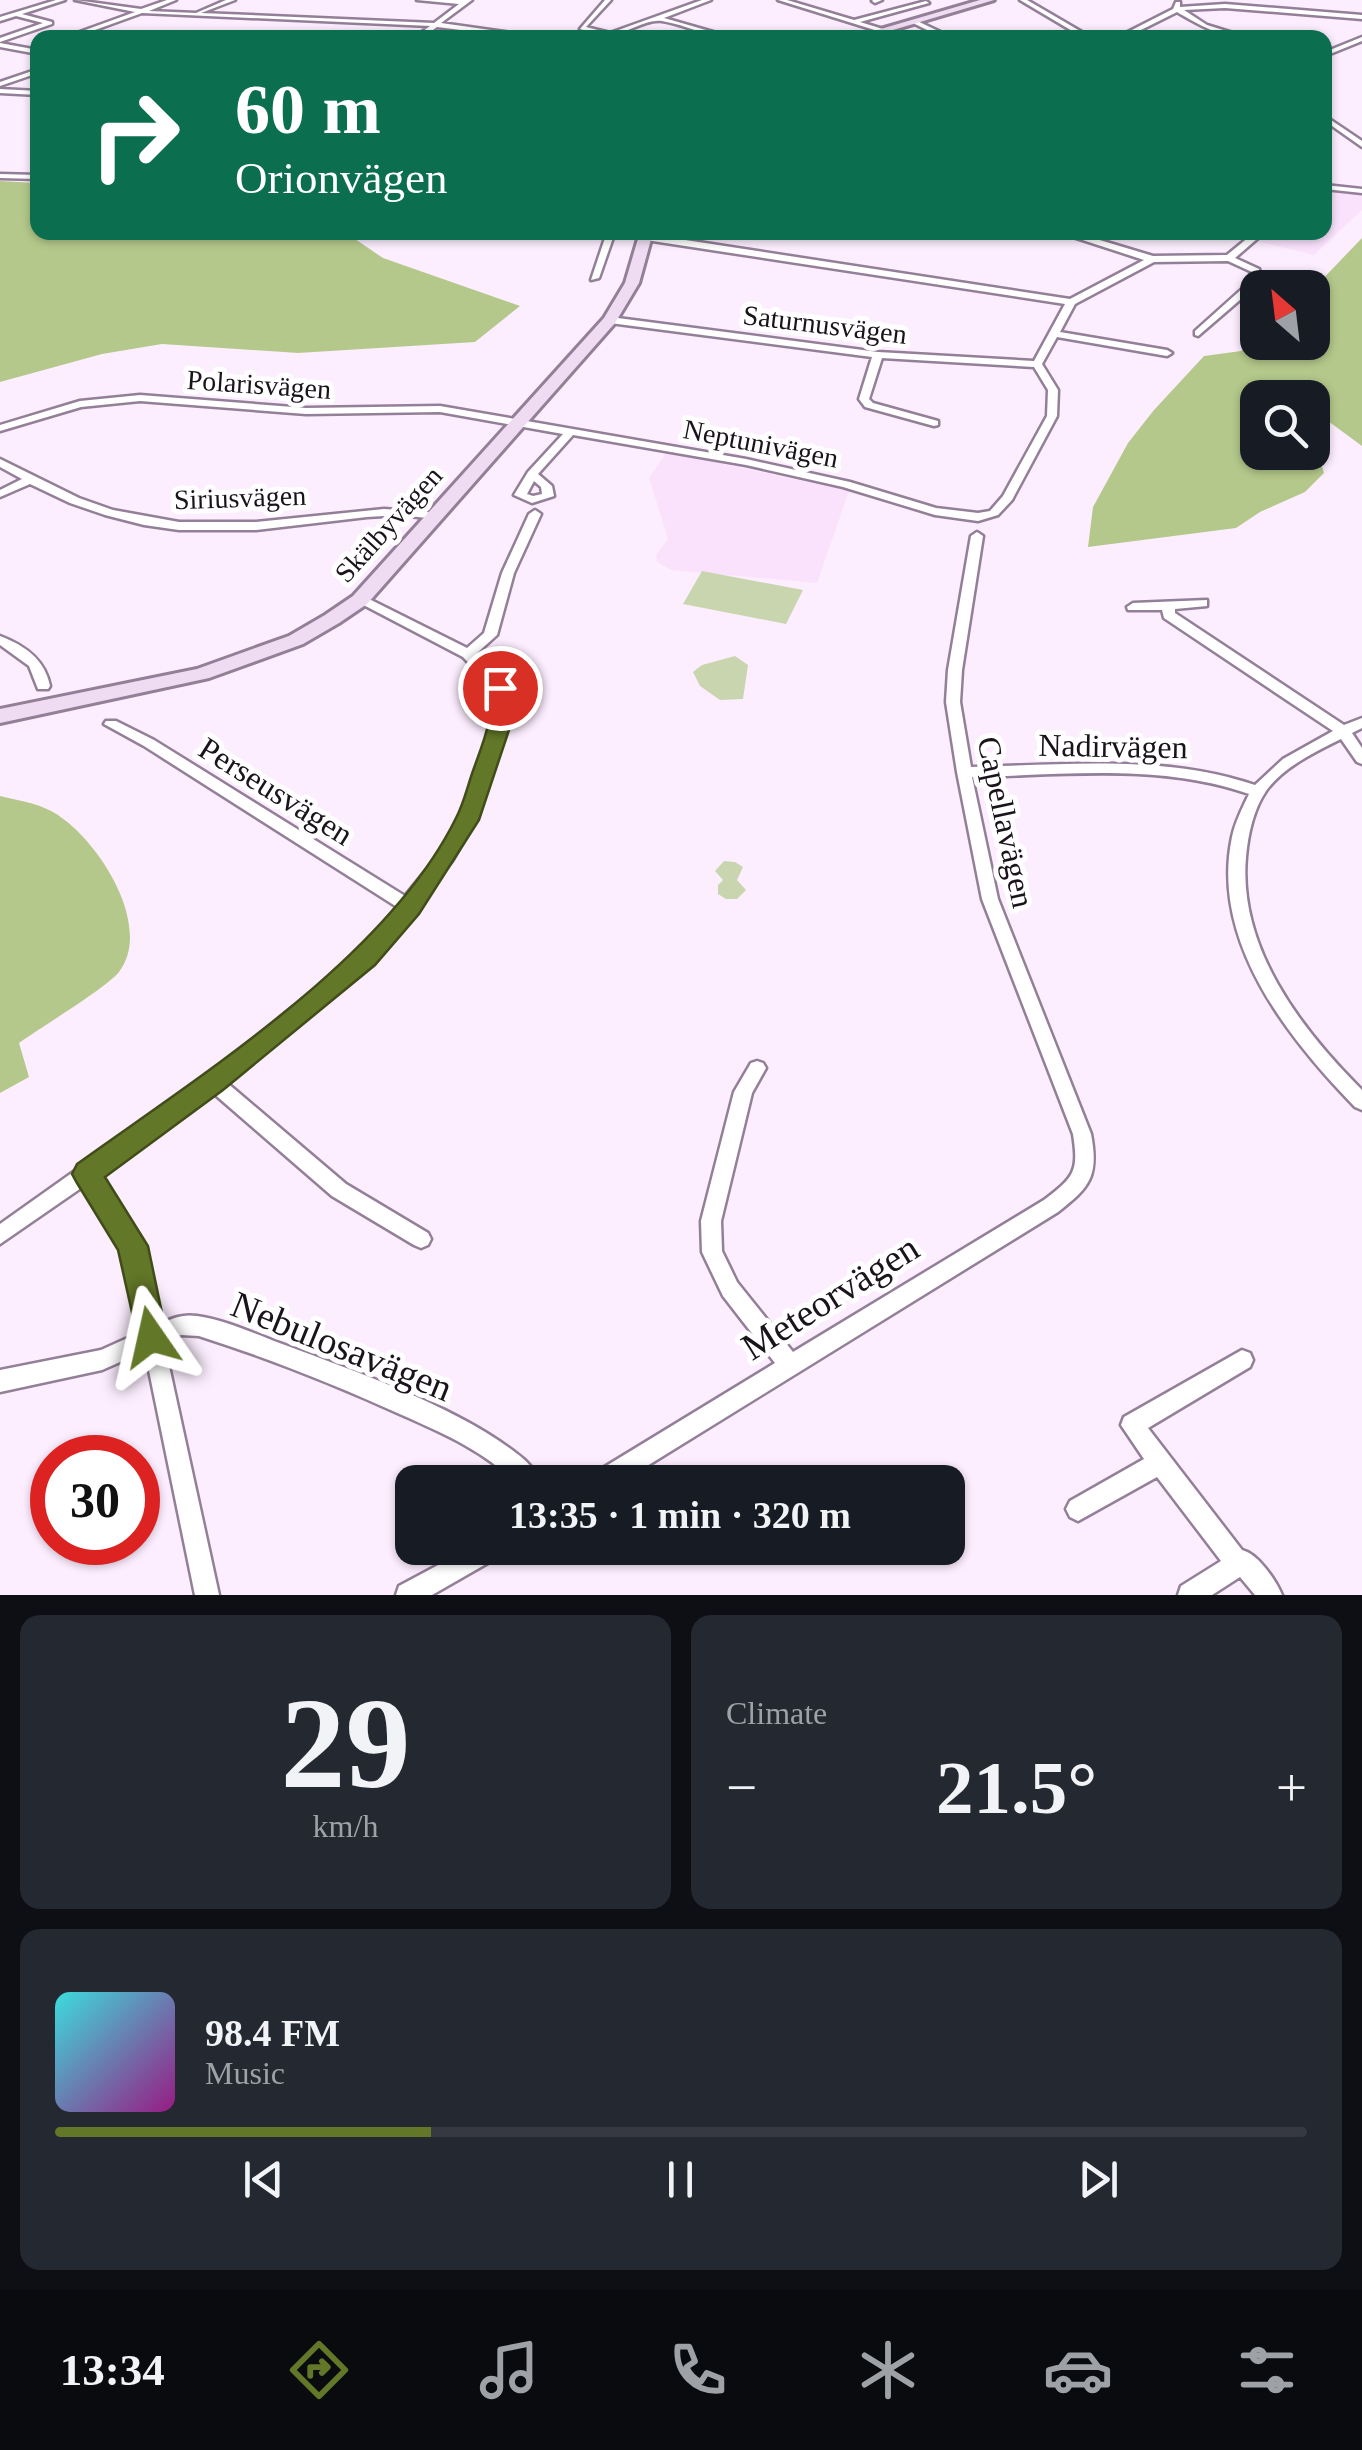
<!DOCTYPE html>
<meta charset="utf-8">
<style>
body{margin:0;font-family:Georgia,serif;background:#242831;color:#f1f3f6;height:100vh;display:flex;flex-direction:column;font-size:38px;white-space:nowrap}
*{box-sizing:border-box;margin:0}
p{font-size:32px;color:#9ea1a6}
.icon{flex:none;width:55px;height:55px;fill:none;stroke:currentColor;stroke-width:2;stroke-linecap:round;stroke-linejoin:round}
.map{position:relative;height:1595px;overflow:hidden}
.drawer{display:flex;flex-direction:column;gap:20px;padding:20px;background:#0d0f14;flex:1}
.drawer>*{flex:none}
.top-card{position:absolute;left:30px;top:30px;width:1302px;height:210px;border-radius:20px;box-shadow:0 2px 8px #0004;background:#0b6e4f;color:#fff;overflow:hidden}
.needle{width:65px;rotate:332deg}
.fabs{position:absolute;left:1240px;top:270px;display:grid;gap:20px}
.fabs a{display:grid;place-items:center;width:90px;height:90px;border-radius:20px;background:#171b24;box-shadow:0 2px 8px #0004;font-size:50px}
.speed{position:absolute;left:30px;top:1435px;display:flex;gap:20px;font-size:50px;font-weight:700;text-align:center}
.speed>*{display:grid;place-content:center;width:130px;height:130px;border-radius:50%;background:#171b24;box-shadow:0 2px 8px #0004;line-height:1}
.speed .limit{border:15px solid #d22;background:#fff;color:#111}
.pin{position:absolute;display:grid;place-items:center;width:85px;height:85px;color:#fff;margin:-42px;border:5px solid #fff;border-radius:50%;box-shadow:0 2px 10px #0007}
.me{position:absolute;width:110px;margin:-55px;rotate:349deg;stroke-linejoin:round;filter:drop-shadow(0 0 8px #0008)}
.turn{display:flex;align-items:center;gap:35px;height:210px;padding:0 40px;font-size:45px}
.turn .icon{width:130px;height:130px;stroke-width:2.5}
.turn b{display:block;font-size:70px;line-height:85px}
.big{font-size:75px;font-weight:700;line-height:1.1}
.drawer .widget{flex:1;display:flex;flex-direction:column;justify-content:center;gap:15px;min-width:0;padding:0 35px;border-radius:20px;background:#242831}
.drawer .dial{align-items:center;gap:0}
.dial b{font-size:130px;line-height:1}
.song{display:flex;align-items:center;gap:30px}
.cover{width:120px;height:120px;border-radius:15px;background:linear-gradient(135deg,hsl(180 70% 55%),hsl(310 70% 35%))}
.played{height:10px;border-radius:5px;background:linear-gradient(90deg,#627727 30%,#363941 30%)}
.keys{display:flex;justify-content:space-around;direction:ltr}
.heat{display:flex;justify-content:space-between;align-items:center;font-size:55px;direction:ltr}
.drawer .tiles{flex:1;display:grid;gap:20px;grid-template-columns:1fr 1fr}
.widget:last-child{grid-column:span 2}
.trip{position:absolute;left:395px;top:1465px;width:570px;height:100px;border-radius:20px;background:#171b24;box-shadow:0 2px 8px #0004;font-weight:700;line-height:100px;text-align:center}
.dock{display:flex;height:160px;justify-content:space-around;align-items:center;background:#090b0e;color:#9ea1a6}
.dock .icon{width:70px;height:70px}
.dock .selected{color:#627727}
.dock b{font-size:45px;color:#f1f3f6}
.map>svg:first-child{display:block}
.built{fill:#fae2fd}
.green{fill:#c8d5af}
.forest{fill:#b4c88b}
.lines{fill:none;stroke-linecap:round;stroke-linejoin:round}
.street-casing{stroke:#947f98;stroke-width:5}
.secondary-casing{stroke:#947f98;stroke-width:6}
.street{fill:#fff;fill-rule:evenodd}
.secondary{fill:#efdcf2;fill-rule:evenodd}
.route{fill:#627727;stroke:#404d19;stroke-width:2.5}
.labels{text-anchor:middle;stroke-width:10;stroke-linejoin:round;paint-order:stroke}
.far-street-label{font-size:28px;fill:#1b131c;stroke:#fff}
.street-label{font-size:32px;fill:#1b131c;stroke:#fff}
.near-street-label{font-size:38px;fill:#1b131c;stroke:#fff}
</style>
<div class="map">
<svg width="1362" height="1595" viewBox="0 0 1362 1595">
<rect width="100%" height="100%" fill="#fdeeff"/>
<path class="built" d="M 1325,190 L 1362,195 L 1362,210 L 1314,255 L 1256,241 L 1266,233 L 1325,232 Z
M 667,452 L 849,491 L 817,583 L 671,570 L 657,562 L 656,555 L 668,539 L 649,478 Z"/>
<path class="green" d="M 702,571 L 803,590 L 786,624 L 683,604 Z
M 735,656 L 748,665 L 743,699 L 720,700 L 700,686 L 693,672 L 702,665 Z
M 724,861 L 735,862 L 743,867 L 737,880 L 746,890 L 737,899 L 726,899 L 718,894 L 718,885 L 723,880 L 715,871 Z"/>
<path class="forest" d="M 0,181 L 37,183 L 38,232 L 346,233 L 383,258 L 520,306 L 475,342 L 298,353 L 162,344 L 102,354 L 0,382 Z
M 1362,238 L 1362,446 L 1313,410 L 1312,398 L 1295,397 L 1282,388 L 1258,398 L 1254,411 L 1257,413 L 1258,452 L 1312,452 L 1313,445 L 1317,449 L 1324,473 L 1305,492 L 1260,512 L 1236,528 L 1088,547 L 1093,507 L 1128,443 L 1154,410 L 1204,356 L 1241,351 L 1257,337 L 1258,342 L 1312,342 L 1313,289 Z
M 0,796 C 17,800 36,803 51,811 C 95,834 155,925 119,972 C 106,988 40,1028 19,1043 L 29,1077 L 0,1093 Z"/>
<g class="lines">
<g class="street-casing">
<path id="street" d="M 56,0 L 65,0 L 22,14 L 52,22 L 52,24 L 0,42 L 0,38 L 43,23 L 16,16 L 0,21 L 0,17 Z
M 75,0 L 141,9 L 167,0 L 176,0 L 149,11 L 196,13 L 226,0 L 235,0 L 201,13 L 434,23 L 459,4 L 417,0 L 472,0 L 441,23 L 546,38 L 524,38 L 437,27 L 422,38 L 414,38 L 430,26 L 142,13 L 73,38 L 63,38 L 135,12 Z
M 605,0 L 611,0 L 586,27 L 610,33 L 702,0 L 711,0 L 664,18 L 734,38 C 709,38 687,25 662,21 C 642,19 621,38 600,38 L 603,36 L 580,29 Z
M 778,0 L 787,0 L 854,20 L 926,1 L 929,3 L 860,22 L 883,29 L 881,32 Z
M 882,0 L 875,3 L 872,1 L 873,0 Z
M 1020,0 L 1027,0 L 1092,38 L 1084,38 Z
M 1176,2 L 1180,2 L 1180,7 L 1225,4 L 1362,15 L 1362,19 L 1225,8 L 1184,10 L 1207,25 L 1249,38 C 1222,38 1199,25 1177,12 L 1125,38 L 1116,38 L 1173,9 Z
M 915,20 L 951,37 L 952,38 L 943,38 L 913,23 Z
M 1362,37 L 1362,41 L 1325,56 L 1325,52 Z
M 0,43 L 38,50 L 38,54 L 0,47 Z
M 38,69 L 38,73 L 0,86 L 0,82 Z
M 0,89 L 38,91 L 38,95 L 0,93 Z
M 1325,116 L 1362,141 L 1362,147 L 1325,121 Z
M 0,174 L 38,175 L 38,179 L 0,178 Z
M 1325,185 L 1362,189 L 1362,193 L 1325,189 Z
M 607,232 L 615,232 L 599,278 L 591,280 Z
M 1058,232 L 1073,232 L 1153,256 L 1227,255 L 1255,232 L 1265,232 L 1235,258 L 1259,269 L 1263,280 L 1198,336 L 1195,335 L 1195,331 L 1253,279 L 1252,272 L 1228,261 L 1154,262 L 1075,304 L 1060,332 L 1167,350 L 1172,353 L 1167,356 L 1057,337 L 1042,364 L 1058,390 L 1057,416 L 1012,500 L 998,515 L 978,521 L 935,515 L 843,487 L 746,465 L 573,435 L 538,474 L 552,486 L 554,496 L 532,503 L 514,495 L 528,472 L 563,434 L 440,412 L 306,414 L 140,401 L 81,407 L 0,431 L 0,425 L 80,401 L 140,395 L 306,408 L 440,406 L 746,459 L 850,482 L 936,508 L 978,513 L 990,511 L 1003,496 L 1047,416 L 1048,390 L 1034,367 L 882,358 L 869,399 L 873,403 L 938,421 L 938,425 L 934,426 L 865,407 L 859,399 L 872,357 L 610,323 L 605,320 L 610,317 L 878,352 L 1034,361 L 1065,304 L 646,240 L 642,237 L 646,234 L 1070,299 L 1144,260 ZM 534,481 L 541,487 L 542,494 L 533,496 L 527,494 Z
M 0,459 L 79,498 L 113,510 L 179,522 L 256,522 L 384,509 L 439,513 L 441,515 L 435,519 L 401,515 L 367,517 L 256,530 L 179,530 L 144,525 L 105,515 L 70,503 L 30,484 L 0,497 L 0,490 L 22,479 L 0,467 Z
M 535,510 L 541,514 L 514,573 L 497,635 L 476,654 L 507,688 L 511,712 L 476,820 L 452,861 L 417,905 L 416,911 L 410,913 L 371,963 L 226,1082 L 346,1184 L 428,1233 L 431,1239 L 428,1245 L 421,1248 L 414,1245 L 332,1196 L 212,1092 L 98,1175 L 143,1246 L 160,1324 C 173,1318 182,1314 197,1316 C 226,1320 257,1335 285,1345 C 357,1372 455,1406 516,1453 C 526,1460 536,1471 540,1482 L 514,1482 C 485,1451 440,1432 402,1415 C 336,1385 268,1358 199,1336 L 181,1335 L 164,1343 L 219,1595 L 195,1595 L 145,1351 L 102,1370 L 0,1392 L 0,1370 L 101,1350 L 141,1332 L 124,1249 L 84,1186 L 0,1244 L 0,1224 L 207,1077 L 359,953 L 397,907 L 144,746 L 104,724 L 106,721 L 116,721 L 154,740 L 405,896 L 440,853 L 460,820 L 497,712 L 493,689 L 463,657 L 354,600 L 355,597 L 365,597 L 467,648 L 484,633 L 502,573 L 529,514 Z
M 977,532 L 983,536 L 962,670 L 960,702 L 971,767 C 1065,765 1163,754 1255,785 L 1283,759 L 1333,731 L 1164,618 L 1162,610 L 1128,610 L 1127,607 L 1133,603 L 1207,600 L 1207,606 L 1175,609 L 1175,613 L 1344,725 L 1362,718 L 1362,728 L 1352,733 L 1362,748 L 1362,764 L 1357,762 L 1341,739 C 1315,752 1283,767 1266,791 C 1253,810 1248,835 1246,857 C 1238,948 1301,1029 1362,1090 L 1362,1110 L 1355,1107 C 1288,1038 1210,941 1232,837 C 1235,822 1243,807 1249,794 C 1160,763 1064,775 972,777 L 998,899 L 1091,1134 C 1099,1176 1090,1187 1058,1212 L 621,1482 L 590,1482 L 593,1474 L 775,1363 L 723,1296 L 702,1252 L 701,1221 L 734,1092 L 751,1063 L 757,1061 L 763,1063 L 766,1068 L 752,1093 L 721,1221 L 722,1251 L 737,1282 L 793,1352 L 1044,1200 C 1074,1177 1079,1172 1073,1134 L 982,899 L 957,772 L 946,702 L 948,670 L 971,536 Z
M 0,636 C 24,645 45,659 50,686 L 48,689 L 38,689 L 29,666 L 0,645 Z
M 1242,1350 L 1250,1353 L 1253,1360 L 1250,1367 L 1148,1428 L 1242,1550 C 1258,1554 1275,1579 1282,1595 L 1255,1595 L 1240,1577 L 1212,1595 L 1178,1595 L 1181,1586 L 1221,1561 L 1157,1477 L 1078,1521 L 1070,1517 L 1066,1509 L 1070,1501 L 1144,1459 L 1121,1425 L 1124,1417 Z
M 470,1548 L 504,1548 L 500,1556 L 432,1595 L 396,1595 L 399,1586 Z"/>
</g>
<g class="secondary-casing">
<path id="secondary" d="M 980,0 L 994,0 L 866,38 L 850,38 Z
M 640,232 L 653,232 L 639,283 L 615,323 L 367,604 L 339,623 L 303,644 L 209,678 L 0,723 L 0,709 L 197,669 L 289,636 L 325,615 L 353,596 L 604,318 L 625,283 Z"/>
</g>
<use href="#street" class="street"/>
<use href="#secondary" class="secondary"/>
</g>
<path class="route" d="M 500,681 L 510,688 L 515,712 L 479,820 L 419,914 L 375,965 L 223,1090 L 105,1177 L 148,1246 L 167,1337 L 162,1348 L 151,1352 L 140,1348 L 118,1250 L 77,1183 L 72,1174 L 77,1164 C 201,1075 388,957 456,818 C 464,803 468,784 474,768 C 484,740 494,718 489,688 Z"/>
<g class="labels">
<g class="far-street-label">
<text transform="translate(825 324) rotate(7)" y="10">Saturnusvägen</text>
<text transform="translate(259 384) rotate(4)" y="10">Polarisvägen</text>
<text transform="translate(761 443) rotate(11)" y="10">Neptunivägen</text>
<text transform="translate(240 497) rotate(-2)" y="10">Siriusvägen</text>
<text transform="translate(388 524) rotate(-48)" y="10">Skälbyvägen</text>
</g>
<g class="street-label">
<text transform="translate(1113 746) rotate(1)" y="11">Nadirvägen</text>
<text transform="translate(276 791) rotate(32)" y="11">Perseusvägen</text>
<text transform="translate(1006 822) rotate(78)" y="11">Capellavägen</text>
</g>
<g class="near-street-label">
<text transform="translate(830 1297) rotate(-32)" y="13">Meteorvägen</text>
<text transform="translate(342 1346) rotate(22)" y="13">Nebulosavägen</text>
</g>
</g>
</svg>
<div class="fabs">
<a><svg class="needle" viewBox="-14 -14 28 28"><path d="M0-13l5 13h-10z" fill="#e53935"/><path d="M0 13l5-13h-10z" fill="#9ea1a6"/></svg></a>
<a><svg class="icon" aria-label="search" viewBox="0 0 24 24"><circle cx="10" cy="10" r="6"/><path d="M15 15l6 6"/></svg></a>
</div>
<div class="speed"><div class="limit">30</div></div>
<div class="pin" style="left:500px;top:688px;background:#d93025"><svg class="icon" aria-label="arrive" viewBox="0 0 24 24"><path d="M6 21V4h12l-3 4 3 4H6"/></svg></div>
<svg class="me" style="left:151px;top:1337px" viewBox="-20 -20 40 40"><path d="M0-17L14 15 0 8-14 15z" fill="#627727" stroke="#fff" stroke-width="4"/></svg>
<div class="trip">13:35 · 1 min · 320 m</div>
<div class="top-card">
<div class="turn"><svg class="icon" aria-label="right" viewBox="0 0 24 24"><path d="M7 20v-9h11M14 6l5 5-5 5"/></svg><div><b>60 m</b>Orionvägen</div></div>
</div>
</div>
<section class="drawer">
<div class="tiles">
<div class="widget dial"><b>29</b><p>km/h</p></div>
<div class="widget"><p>Climate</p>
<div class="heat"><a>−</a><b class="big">21.5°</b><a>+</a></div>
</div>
<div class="widget">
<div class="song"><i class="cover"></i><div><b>98.4 FM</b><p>Music</p></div></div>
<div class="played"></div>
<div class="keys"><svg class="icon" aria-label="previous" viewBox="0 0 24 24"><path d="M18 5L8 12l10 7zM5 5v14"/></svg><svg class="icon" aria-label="pause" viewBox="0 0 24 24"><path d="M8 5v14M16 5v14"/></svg><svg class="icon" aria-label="next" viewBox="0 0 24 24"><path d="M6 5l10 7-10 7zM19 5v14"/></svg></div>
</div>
</div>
</section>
<nav class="dock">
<b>13:34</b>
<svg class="icon selected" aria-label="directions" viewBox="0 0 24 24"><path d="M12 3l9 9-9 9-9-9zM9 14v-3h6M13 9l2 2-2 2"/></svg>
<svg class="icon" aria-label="music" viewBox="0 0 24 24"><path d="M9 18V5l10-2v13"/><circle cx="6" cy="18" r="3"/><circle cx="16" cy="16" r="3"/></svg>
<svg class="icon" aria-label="phone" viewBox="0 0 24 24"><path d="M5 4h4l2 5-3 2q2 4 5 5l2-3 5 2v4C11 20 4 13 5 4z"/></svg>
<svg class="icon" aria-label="climate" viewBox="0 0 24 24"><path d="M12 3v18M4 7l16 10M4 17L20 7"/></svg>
<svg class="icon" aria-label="car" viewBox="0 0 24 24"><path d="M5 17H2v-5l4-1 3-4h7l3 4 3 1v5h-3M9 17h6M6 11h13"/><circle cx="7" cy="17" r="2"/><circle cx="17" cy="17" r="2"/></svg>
<svg class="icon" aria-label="filters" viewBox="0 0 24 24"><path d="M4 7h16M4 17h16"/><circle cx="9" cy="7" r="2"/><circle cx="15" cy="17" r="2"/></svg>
</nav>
